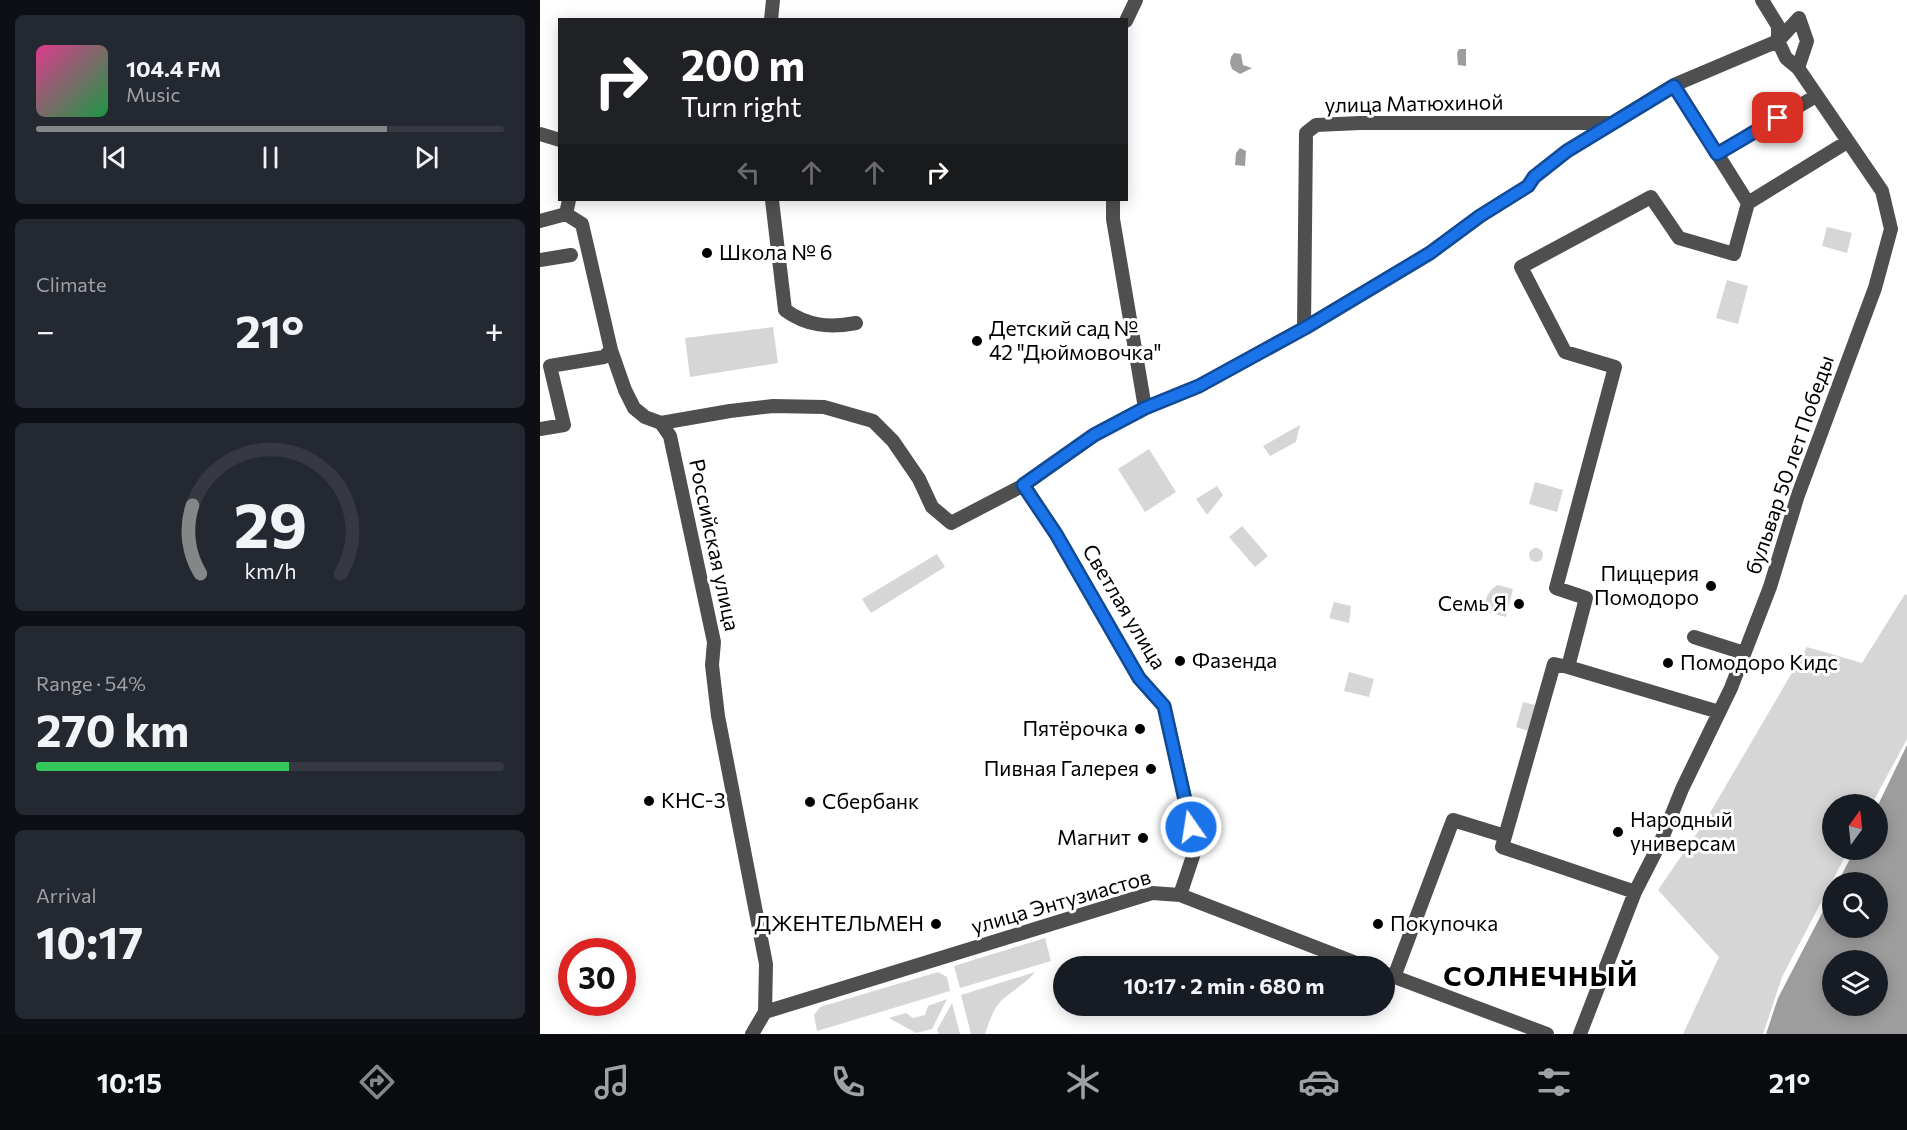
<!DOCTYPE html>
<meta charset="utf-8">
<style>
body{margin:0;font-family:Commissioner,sans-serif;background:#242831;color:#f1f3f6;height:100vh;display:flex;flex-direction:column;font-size:22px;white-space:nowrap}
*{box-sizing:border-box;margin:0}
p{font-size:20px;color:#9ea1a6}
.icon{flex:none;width:33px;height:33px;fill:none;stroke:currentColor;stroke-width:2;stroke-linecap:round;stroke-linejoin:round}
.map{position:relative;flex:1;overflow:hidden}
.sheet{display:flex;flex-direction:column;gap:15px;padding:15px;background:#0d0f14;width:540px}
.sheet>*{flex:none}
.guide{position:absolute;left:18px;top:18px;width:570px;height:183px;border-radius:0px;box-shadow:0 3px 15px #0003;background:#202124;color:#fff;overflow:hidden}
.needle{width:39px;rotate:15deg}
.fabs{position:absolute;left:1282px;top:794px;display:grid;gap:12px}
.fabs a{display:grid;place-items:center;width:66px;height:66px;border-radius:50%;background:#171b24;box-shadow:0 3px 15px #0003;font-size:30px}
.speed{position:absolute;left:18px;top:938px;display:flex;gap:12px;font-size:30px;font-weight:700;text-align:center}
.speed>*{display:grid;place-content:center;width:78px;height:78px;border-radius:50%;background:#171b24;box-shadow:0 3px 15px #0003;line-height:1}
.speed .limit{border:9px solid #d22;background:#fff;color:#111}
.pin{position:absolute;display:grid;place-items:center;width:51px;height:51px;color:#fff;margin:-26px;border-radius:12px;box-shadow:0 3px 9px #0006}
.me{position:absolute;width:66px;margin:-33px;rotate:347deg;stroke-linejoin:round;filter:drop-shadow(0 0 4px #0008)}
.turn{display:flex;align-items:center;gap:21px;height:126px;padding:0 24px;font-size:27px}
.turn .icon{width:78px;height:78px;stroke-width:2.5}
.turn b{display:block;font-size:42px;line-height:51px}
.lanes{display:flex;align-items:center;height:57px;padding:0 24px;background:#0003;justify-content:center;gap:30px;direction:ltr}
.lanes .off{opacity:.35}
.big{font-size:45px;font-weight:700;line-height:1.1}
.sheet .tile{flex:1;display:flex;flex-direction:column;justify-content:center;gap:9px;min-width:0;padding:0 21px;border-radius:9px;background:#242831}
.sheet .dial{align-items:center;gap:0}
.dial svg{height:156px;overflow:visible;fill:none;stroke:#363941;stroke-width:7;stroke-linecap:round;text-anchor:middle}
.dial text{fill:#f1f3f6;stroke:none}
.song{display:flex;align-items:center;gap:18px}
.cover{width:72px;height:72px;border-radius:9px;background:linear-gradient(135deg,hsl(330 70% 55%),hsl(140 70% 35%))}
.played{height:6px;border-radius:3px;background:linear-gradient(90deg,#858687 75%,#363941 75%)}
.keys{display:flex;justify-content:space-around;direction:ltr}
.heat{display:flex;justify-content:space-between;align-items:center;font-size:33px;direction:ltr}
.charge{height:9px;border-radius:4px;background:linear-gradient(90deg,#34c759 54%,#363941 0)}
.trip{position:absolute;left:513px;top:956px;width:342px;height:60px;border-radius:30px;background:#171b24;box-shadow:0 3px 15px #0003;font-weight:700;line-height:60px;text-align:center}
.menu{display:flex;height:96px;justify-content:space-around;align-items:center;background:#090b0e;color:#9ea1a6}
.menu .icon{width:42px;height:42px}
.menu .current{color:#858687}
.menu b{font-size:27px;color:#f1f3f6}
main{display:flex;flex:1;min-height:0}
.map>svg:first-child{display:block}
.green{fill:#d6d6d6}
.water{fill:#9d9d9d;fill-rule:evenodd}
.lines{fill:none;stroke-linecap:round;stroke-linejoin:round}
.minor{stroke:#4f4f4f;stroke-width:14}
.route-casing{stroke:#114b97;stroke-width:15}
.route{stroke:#1a73e8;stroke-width:10}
.poi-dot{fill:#000;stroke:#fff;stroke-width:2}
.labels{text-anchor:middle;stroke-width:6;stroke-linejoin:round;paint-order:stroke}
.street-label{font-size:21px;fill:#000;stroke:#fff}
.poi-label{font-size:21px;fill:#000;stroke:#fff;text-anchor:start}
.district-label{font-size:27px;font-weight:bold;letter-spacing:1.5px;fill:#000;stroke:#fff}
</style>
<main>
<section class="sheet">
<div class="tile">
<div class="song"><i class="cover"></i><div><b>104.4 FM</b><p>Music</p></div></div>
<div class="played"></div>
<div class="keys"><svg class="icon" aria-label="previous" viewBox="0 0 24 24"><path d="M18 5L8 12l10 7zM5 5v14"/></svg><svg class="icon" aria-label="pause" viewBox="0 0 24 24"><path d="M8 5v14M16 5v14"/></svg><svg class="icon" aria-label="next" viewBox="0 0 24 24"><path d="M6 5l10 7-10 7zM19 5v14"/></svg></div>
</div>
<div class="tile"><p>Climate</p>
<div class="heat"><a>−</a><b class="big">21°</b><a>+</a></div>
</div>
<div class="tile dial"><svg viewBox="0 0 100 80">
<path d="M14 69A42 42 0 1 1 86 69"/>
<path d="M14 69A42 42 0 0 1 10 34" stroke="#858687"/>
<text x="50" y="56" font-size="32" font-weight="700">29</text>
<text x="50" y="72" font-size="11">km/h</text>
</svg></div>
<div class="tile"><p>Range · 54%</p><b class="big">270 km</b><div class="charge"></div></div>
<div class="tile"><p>Arrival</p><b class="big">10:17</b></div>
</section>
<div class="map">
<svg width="1367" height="1034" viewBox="0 0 1367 1034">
<rect width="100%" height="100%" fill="#fff"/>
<path class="green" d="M 1287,227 L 1312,233 L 1307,253 L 1282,246 Z
M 1187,280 L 1208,286 L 1198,324 L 1176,318 Z
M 233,327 L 238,363 L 150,377 L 145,338 Z
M 760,425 L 756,442 L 730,456 L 723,446 Z
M 609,449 L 636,492 L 605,512 L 578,469 Z
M 995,482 L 1023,490 L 1017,512 L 989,504 Z
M 677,486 L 683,495 L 667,515 L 656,499 Z
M 702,526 L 728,556 L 715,567 L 689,537 Z
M989 555a7 7 0 1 1 14 0a7 7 0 1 1-14 0Z
M 397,554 L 405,567 L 331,613 L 322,599 Z
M 958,585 L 973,589 L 966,617 L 943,611 C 946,600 947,590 958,585 Z
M 1365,594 L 1367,595 L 1367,739 L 1332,804 L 1293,804 L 1293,849 L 1309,849 L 1242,977 L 1223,1034 L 1143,1034 L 1179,957 L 1118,890 L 1164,823 L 1267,647 L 1322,663 Z
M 794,602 L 811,606 L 809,623 L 789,618 Z
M 809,672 L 834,679 L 829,697 L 804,691 Z
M 983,702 L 999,706 L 992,732 L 976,727 Z
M 505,938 L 511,961 L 420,988 L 414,966 Z
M 398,972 L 407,977 L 410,991 L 277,1031 L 274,1015 L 280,1007 Z
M 495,972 C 485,984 473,990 462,1000 C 453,1008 449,1023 445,1034 L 431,1034 L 421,995 Z
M 407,999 L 392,1029 L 376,1033 L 349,1018 L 366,1013 L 373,1018 L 385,1015 L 388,1006 Z
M 412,1003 L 420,1034 L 399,1034 L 397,1030 Z"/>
<path class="water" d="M 919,49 L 926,49 L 926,66 L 918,65 L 917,53 Z
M 694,53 L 701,54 L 703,65 L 712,68 L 700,74 L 692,69 L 690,63 L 691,57 Z
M 700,148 L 706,151 L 705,166 L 695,165 L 696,153 Z
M 1367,745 L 1367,1034 L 1226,1034 L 1238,998 L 1293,892 L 1293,927 L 1338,927 L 1338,882 L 1298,882 L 1315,849 L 1338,849 L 1338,805 ZM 1293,960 L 1338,960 L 1338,1005 L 1293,1005 Z"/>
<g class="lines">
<path class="minor" d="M 1222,0 L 1238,26 L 1238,41 L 1246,58 L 1258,68
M 231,20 L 233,0
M 586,21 L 596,0
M 0,134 L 20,140
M 1177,154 L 1276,96
M 29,200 L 26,214 L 42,224 L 71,350 L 85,390 L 94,408 L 105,417 L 121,423 L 130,436 L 174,642 L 172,665 L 178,716 L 226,964 L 225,1012 L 212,1034
M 232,200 L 245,310 C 267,326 289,328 316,323
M 573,200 L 573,219 L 605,408
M 1208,203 L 1307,142
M 0,221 L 26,214
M 0,260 L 31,255
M 764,328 L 766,133 L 776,125 L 820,123 L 1071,123
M 121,423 L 190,411 L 233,406 L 284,407 L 333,421 L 353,441 L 379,479 L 392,507 L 411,523 L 484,485 L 554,435 L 605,408 L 659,386 L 764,328 L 890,253 L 940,216 L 988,186 L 994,177 L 1027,151 L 1134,85 L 1238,41 L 1259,18
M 0,429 L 24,425 L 10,366 L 64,357 L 71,350
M 484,485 L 516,534 L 599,678 L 624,706 L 656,847 L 640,895
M 1154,637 L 1204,653
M 1028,667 L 1179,712
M 1095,892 L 962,847 L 1014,664 L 1028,667 L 1046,598 L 1016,588 L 1075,367 L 1025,352 L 981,267 L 1111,197 L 1139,238 L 1194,254 L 1208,203 L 1134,85
M 844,973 L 1007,1034
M 854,977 L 913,820 L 965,836
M 225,1012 L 612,893 L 640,895 L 824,966
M 1040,1034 L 1095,892 L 1121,841 L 1142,789 L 1191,688 L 1230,587 L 1258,495 L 1335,288 L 1351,229 L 1342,191 L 1258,68 L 1267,41 L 1259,18"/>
</g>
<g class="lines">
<g class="route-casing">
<path id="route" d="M 651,827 L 624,706 L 599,678 L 516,534 L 483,485 L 554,435 L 605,408 L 659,386 L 765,328 L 890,253 L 940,216 L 988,186 L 994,177 L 1027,151 L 1134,86 L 1177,154 L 1238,118"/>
</g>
<use href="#route" class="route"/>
</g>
<g class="poi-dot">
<circle cx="167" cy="253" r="6"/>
<circle cx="437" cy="341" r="6"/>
<circle cx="1171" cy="586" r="6"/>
<circle cx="979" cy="604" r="6"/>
<circle cx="640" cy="661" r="6"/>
<circle cx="1128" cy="663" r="6"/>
<circle cx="600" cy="729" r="6"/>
<circle cx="611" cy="769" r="6"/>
<circle cx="109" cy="801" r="6"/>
<circle cx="270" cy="802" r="6"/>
<circle cx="1078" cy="832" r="6"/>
<circle cx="603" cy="838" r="6"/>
<circle cx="396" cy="924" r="6"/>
<circle cx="838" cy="924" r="6"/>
</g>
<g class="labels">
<g class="street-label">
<text transform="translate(874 104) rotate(-1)" y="7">улица Матюхиной</text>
<text transform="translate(1250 465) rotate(-71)" y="7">бульвар 50 лет Победы</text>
<text transform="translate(174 545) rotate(78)" y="7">Российская улица</text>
<text transform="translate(584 607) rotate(59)" y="7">Светлая улица</text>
<text transform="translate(521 902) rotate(-16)" y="7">улица Энтузиастов</text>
</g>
<g class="poi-label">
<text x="179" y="260">Школа № 6</text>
<text x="449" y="336">Детский сад №<tspan x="449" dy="24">42 "Дюймовочка"</tspan></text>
<text x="1159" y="581" text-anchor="end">Пиццерия<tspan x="1159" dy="24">Помодоро</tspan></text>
<text x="967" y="611" text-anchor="end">Семь Я</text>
<text x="652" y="668">Фазенда</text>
<text x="1140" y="670">Помодоро Кидс</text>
<text x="588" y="736" text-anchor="end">Пятёрочка</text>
<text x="599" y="776" text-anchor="end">Пивная Галерея</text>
<text x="121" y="808">КНС-3</text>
<text x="282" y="809">Сбербанк</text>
<text x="1090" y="827">Народный<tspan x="1090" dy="24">универсам</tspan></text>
<text x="591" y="845" text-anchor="end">Магнит</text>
<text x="384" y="931" text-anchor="end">ДЖЕНТЕЛЬМЕН</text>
<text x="850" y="931">Покупочка</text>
</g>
<g class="district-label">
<text x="1001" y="986">СОЛНЕЧНЫЙ</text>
</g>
</g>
</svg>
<div class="fabs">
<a><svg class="needle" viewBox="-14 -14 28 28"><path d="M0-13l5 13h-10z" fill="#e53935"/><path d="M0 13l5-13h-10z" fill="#9ea1a6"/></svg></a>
<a><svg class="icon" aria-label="search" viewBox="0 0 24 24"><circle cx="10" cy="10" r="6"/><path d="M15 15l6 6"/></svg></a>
<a><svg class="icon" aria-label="layers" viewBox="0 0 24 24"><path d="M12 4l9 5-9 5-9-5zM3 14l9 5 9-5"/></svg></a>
</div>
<div class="speed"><div class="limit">30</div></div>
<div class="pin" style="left:1238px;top:118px;background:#d93025"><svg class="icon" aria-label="arrive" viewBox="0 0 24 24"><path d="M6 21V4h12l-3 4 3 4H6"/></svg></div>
<svg class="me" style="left:651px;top:827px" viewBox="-20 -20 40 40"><circle r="17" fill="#1a73e8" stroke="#fff" stroke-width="3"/><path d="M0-11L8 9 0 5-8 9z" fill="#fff"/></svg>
<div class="trip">10:17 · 2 min · 680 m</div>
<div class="guide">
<div class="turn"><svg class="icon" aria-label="right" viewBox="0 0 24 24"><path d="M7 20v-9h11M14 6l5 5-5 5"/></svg><div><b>200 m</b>Turn right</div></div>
<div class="lanes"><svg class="icon off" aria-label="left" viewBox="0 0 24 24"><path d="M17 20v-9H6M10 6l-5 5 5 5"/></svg><svg class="icon off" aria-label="ahead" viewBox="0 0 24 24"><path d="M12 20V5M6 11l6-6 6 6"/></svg><svg class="icon off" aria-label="ahead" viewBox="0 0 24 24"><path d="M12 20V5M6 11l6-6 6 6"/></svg><svg class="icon" aria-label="right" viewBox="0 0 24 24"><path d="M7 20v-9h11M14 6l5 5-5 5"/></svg></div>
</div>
</div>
</main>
<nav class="menu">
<b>10:15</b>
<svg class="icon current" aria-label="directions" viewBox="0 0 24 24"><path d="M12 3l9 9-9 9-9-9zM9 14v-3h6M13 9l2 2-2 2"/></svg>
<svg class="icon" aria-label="music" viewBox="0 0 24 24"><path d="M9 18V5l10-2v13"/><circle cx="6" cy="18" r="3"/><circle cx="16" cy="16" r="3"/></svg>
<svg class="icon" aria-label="phone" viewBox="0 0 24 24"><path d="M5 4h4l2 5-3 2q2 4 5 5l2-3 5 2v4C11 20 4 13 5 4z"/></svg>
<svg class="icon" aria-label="climate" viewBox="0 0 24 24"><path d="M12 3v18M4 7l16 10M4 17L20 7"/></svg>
<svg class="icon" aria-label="car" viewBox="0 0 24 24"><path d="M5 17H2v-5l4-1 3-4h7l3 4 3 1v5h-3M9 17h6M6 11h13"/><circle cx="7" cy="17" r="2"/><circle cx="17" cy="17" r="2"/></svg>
<svg class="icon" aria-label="filters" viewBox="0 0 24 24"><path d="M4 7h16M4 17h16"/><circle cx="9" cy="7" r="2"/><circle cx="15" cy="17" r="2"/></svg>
<b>21°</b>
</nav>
